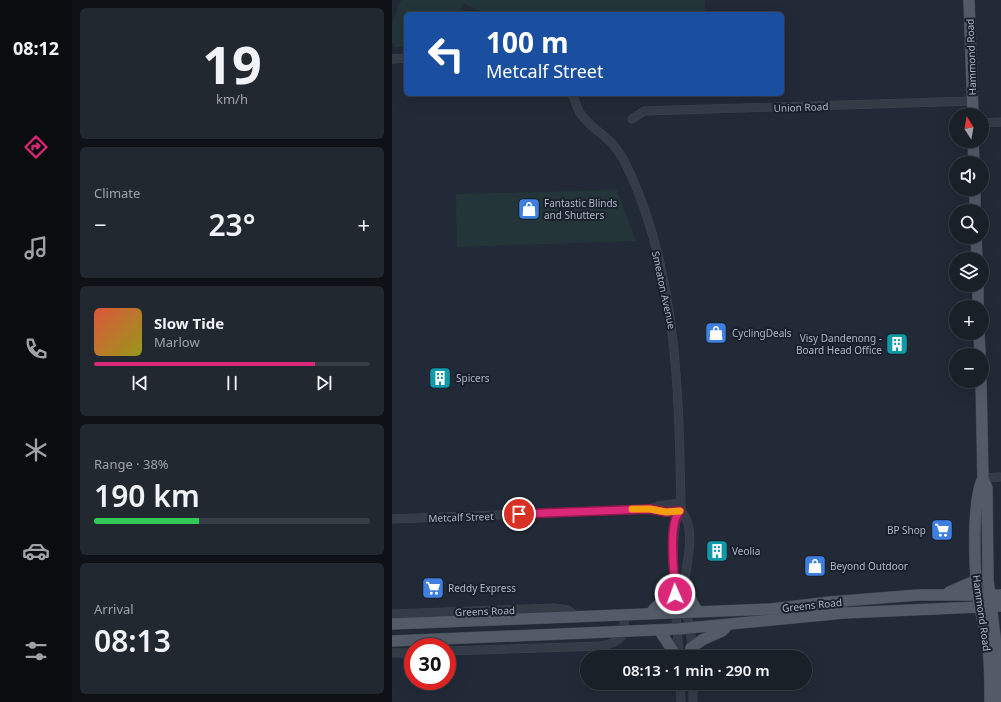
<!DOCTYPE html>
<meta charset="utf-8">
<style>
body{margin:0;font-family:"Noto Sans",sans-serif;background:#222830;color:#f1f3f6;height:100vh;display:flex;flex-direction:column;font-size:15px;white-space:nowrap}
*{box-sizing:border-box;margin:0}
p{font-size:13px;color:#9fa3a8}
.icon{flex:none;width:22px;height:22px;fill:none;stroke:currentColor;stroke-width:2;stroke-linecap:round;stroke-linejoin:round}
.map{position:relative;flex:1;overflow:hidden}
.details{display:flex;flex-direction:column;gap:8px;padding:8px;background:#0e1216;width:320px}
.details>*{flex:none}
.guide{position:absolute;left:12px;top:12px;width:380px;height:84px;border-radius:6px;box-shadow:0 4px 16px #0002,0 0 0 1px #373e45;background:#1a4fa0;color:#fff;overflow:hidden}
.needle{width:26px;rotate:349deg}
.tools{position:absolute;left:557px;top:108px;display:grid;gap:8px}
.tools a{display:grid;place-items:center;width:40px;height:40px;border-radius:50%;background:#192028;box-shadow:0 4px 16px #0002,0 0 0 1px #373e45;font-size:20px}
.speed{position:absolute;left:12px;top:638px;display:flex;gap:8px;font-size:20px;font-weight:700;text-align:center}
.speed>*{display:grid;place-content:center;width:52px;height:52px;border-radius:50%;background:#192028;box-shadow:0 4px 16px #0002,0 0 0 1px #373e45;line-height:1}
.speed .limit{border:6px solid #d22;background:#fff;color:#111}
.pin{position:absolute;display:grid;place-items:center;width:34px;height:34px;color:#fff;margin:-17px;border:2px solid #fff;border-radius:50%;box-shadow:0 1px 4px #0007}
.me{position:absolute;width:44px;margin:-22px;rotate:358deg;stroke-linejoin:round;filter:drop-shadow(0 0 3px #0008)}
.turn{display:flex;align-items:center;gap:14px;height:84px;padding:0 16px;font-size:18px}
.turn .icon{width:52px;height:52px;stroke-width:2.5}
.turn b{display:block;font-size:28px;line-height:34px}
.big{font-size:30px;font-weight:600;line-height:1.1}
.details .widget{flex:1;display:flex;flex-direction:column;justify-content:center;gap:6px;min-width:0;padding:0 14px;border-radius:6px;background:#222830}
.details .dial{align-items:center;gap:0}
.dial b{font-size:52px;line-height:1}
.song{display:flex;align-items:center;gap:12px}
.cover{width:48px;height:48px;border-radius:6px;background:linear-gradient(135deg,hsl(10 70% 55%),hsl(60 70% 35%))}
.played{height:4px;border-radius:2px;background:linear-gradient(90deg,#db2777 80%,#373e45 80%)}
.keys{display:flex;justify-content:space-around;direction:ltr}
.heat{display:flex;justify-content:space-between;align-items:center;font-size:22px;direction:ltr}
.charge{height:6px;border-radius:3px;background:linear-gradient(90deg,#34c759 38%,#373e45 0)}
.trip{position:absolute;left:188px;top:650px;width:232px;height:40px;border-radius:20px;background:#192028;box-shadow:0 4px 16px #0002,0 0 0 1px #373e45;font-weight:600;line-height:40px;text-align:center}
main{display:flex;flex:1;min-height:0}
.dock{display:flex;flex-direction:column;width:72px;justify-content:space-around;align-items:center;background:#0a0d10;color:#9fa3a8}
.dock .icon{width:28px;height:28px}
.dock .selected{color:#db2777}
.dock b{font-size:18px;color:#f1f3f6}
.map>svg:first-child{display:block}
.green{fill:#233538}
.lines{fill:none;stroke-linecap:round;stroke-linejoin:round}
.minor-casing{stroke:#3e4551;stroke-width:9}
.major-casing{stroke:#3e4551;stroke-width:12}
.minor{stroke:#343c47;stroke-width:8}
.major{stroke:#525b67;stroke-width:11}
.route-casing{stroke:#8e194d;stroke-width:10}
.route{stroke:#db2777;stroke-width:7}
.slow{stroke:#f59e0b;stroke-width:7}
.labels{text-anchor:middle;stroke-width:4;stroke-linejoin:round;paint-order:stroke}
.street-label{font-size:10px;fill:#afb7c4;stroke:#1a212c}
.poi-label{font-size:10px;fill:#afb7c4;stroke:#1a212c;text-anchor:start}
</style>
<main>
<nav class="dock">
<b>08:12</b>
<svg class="icon selected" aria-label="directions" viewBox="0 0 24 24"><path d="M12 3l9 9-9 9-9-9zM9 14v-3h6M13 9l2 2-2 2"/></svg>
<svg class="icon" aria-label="music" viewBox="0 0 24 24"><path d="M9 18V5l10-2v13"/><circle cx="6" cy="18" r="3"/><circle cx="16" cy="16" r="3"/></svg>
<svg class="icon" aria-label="phone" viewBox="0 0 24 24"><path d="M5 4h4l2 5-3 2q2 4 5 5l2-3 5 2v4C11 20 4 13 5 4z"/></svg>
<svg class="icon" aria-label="climate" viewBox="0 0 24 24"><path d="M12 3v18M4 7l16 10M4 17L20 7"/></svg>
<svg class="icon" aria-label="car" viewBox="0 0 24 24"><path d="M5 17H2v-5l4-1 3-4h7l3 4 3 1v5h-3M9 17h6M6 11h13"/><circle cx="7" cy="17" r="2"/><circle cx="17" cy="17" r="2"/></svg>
<svg class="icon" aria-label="filters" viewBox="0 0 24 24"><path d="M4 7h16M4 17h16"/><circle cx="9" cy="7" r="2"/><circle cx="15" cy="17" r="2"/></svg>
</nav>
<section class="details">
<div class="widget dial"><b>19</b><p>km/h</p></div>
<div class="widget"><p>Climate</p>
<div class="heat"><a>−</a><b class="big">23°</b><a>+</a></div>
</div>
<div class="widget">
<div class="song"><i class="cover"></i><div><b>Slow Tide</b><p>Marlow</p></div></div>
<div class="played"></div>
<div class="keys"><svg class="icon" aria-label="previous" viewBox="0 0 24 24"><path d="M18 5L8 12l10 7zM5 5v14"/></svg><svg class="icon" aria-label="pause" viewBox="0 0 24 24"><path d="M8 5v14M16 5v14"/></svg><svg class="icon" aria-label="next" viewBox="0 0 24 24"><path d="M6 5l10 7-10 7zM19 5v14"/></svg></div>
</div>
<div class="widget"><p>Range · 38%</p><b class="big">190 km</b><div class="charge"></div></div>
<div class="widget"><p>Arrival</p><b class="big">08:13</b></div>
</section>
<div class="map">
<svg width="609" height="702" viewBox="0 0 609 702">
<rect width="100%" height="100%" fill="#212a36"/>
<path class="green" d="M 9,0 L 313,0 L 313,14 L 92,14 L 72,3 L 66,14 L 14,14 L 14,47 L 3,47 L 0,43 L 0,22 Z
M 225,190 L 244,241 L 65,247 L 64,194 Z"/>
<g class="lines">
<g class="minor-casing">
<path id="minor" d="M 0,59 L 14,58
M 180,94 C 183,100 185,108 188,113 C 195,123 203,129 212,136 C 225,146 232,159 238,173 C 286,279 287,397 289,511 C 308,531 290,575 291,600 C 291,608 295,616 297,623 C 300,634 299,646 300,657
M 240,119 L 252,111 L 580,101
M 590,123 L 609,122
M 591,478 L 609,477
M 259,509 L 274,512 L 289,511
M 0,519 L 258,509 L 266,506 L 288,503
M 0,614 L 162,608 L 176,610 L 184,616
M 55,651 L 210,646 C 232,641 233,635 232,615
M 0,653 L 21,653
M 287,657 C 286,632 274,525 289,511
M 288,683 L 289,702
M 301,683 L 301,702"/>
</g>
<g class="major-casing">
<path id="major" d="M 577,0 L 581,115
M 581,141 L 582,163
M 583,189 L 583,211
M 584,237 L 585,259
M 586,285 L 586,307
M 587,333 L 588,355
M 589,381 L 591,478 L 595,488 L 596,580 L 605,652 L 606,702
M 591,478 C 579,502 582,580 588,608 C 591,621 594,634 596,647 C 598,665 598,684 598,702
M 291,585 L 305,611
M 557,592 L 585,580
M 259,613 C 267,600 274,604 283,594
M 0,624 L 379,609 L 438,602 L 526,595 L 609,595
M 267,630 L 285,657
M 0,641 L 286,629 L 452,613 L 609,606
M 299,648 L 310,640 L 330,631 L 334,627"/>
</g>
<use href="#minor" class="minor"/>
<use href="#major" class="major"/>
</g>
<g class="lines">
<g class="route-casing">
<path id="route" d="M 127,514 L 258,509 L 274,512 L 288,511 C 275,524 283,575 283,594"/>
</g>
<use href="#route" class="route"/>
<path class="slow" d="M 240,509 L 258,509 L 274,512 L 288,511"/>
</g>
<defs>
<g id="shop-square" transform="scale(1.15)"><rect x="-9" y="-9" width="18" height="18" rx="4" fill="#3f7fe0" stroke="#1a212c"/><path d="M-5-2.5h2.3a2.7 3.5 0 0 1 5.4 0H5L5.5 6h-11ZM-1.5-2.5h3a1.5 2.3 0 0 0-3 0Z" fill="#fff"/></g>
<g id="building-square" transform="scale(1.15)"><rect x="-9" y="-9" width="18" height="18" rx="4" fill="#0f9aa8" stroke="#1a212c"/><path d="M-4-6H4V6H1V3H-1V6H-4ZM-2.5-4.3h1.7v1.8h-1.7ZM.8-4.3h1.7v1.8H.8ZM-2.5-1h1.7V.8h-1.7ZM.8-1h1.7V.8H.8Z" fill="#fff"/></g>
<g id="supermarket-square" transform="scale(1.15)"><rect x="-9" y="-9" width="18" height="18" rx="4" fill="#3f7fe0" stroke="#1a212c"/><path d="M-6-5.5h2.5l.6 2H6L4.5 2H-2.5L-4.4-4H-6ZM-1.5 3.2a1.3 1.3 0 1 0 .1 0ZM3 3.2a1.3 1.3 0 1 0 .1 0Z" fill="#fff"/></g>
</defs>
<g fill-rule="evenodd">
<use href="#shop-square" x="137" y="209"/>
<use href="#shop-square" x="324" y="333"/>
<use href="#building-square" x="505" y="344"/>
<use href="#building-square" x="48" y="378"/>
<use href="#supermarket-square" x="550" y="530"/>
<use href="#building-square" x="325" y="551"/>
<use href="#shop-square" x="423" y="566"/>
<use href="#supermarket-square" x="41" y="588"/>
</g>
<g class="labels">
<g class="street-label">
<text transform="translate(579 57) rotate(-92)" y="4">Hammond Road</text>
<text transform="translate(409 107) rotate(-2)" y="4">Union Road</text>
<text transform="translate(272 290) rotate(78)" y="4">Smeaton Avenue</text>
<text transform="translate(69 517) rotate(-2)" y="4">Metcalf Street</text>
<text transform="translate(420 605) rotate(-6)" y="4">Greens Road</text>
<text transform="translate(93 611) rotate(-2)" y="4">Greens Road</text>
<text transform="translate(590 613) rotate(82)" y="4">Hammond Road</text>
</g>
<g class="poi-label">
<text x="152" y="207">Fantastic Blinds<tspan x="152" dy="12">and Shutters</tspan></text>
<text x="340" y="337">CyclingDeals</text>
<text x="490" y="342" text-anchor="end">Visy Dandenong -<tspan x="490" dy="12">Board Head Office</tspan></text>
<text x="64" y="382">Spicers</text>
<text x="534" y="534" text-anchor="end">BP Shop</text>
<text x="340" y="555">Veolia</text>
<text x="438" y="570">Beyond Outdoor</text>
<text x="56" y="592">Reddy Express</text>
</g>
</g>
</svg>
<div class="tools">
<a><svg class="needle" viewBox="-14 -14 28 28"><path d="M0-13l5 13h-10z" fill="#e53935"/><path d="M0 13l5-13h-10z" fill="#9fa3a8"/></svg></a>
<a><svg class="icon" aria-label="sound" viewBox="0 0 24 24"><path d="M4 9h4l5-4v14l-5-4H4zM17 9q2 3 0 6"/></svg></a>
<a><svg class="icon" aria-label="search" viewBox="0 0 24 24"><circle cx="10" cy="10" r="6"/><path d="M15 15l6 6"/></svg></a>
<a><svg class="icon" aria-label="layers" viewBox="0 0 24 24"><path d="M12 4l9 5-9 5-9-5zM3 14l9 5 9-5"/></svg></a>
<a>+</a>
<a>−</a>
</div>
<div class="speed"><div class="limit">30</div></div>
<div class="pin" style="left:127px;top:514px;background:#d93025"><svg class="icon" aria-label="arrive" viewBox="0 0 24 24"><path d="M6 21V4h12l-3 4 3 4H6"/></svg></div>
<svg class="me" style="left:283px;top:594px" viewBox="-20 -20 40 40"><circle r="17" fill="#db2777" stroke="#fff" stroke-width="3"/><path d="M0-11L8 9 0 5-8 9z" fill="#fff"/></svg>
<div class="trip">08:13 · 1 min · 290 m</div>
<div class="guide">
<div class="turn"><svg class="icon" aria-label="left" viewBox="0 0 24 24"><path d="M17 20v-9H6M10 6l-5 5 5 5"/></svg><div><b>100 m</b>Metcalf Street</div></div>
</div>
</div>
</main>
